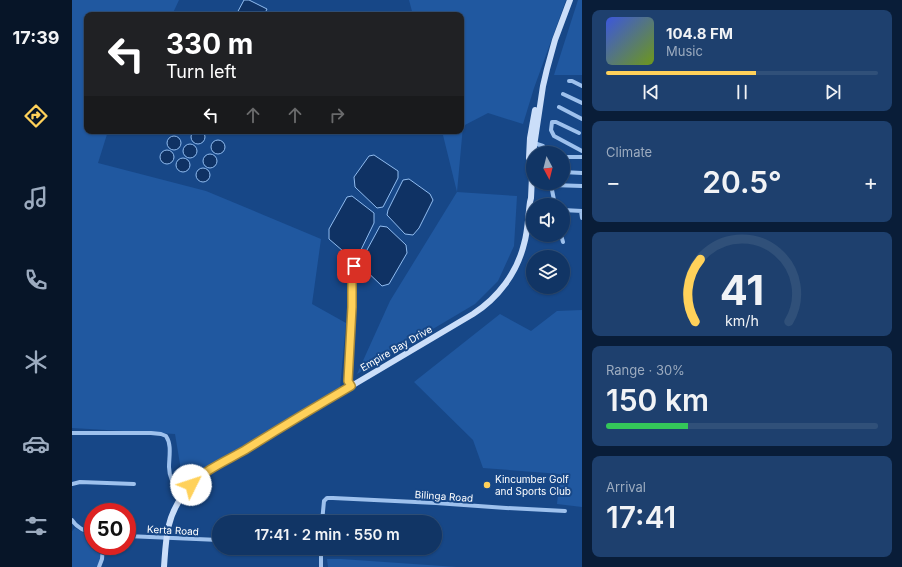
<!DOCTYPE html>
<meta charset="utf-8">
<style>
body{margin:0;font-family:Inter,sans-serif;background:#1e406e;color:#f1f3f6;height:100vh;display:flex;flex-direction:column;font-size:15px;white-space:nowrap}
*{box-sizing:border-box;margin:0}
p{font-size:13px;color:#9cabbf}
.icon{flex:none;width:22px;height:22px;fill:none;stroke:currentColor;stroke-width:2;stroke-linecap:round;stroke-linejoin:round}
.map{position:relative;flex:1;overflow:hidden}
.panel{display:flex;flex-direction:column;gap:10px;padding:10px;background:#091d38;width:320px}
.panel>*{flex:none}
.guide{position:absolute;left:12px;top:12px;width:380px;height:122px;border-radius:8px;box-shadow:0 1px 3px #0004,0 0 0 1px #305079;background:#202124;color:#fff;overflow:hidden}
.needle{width:26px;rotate:173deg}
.buttons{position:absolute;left:454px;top:146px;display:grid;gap:8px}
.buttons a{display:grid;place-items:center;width:44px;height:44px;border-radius:50%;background:#113565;box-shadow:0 1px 3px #0004,0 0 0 1px #305079;font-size:20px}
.speed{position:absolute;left:12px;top:503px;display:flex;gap:8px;font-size:20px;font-weight:700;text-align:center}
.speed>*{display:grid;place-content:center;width:52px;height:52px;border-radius:50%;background:#113565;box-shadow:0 1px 3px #0004,0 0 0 1px #305079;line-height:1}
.speed .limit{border:6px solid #d22;background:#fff;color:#111}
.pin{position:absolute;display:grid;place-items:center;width:34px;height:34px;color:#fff;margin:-17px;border-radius:8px;box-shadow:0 2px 6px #0006}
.me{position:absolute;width:44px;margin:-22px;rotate:49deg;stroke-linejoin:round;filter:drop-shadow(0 0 3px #0008)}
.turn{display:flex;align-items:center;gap:14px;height:84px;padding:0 16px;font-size:18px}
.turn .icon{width:52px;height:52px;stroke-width:2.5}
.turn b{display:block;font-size:28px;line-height:34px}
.lanes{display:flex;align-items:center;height:38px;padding:0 16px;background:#0003;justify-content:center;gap:20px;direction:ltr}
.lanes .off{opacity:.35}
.big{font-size:30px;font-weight:600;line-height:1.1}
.panel .tile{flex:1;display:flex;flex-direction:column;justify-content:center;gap:6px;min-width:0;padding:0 14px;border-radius:8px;background:#1e406e}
.panel .dial{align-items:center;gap:0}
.dial svg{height:104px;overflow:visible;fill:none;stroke:#305079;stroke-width:7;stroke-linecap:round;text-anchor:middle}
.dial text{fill:#f1f3f6;stroke:none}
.song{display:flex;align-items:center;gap:12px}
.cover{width:48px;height:48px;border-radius:6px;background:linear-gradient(135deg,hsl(230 70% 55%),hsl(80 70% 35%))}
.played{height:4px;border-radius:2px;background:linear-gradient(90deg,#ffd15a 55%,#305079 55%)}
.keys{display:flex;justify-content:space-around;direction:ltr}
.heat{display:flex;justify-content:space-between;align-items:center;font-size:22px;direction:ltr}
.charge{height:6px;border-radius:3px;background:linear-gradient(90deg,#34c759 30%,#305079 0)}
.trip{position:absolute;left:140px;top:515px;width:230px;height:40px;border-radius:20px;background:#113565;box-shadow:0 1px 3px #0004,0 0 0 1px #305079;font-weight:600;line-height:40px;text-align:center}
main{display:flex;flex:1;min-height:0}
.menu{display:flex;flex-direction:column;width:72px;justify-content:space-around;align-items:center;background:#071528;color:#9cabbf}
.menu .icon{width:28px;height:28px}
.menu .current{color:#ffd15a}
.menu b{font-size:18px;color:#f1f3f6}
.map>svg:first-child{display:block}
.green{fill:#2058a0}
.water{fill:#0f3264;stroke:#90bcf0}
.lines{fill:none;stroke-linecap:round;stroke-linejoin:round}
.street{stroke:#9ec1ed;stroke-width:4}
.secondary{stroke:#cbdef9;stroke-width:6}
.route-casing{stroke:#a6883a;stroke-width:10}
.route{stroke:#ffd15a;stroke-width:7}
.poi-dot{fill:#ffd15a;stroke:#174787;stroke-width:1.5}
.labels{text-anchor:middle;stroke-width:4;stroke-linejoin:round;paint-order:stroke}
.street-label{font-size:10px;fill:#fff;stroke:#174787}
.poi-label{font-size:10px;fill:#fff;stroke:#174787;text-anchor:start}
</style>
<main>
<nav class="menu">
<b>17:39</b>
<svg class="icon current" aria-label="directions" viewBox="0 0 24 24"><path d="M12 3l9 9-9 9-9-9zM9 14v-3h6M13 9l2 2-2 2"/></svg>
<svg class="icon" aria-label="music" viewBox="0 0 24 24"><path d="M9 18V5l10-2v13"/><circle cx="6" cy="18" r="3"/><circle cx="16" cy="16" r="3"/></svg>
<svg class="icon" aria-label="phone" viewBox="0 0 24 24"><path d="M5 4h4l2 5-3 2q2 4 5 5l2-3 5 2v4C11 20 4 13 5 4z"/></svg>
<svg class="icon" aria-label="climate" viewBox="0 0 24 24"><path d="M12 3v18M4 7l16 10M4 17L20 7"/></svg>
<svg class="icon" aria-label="car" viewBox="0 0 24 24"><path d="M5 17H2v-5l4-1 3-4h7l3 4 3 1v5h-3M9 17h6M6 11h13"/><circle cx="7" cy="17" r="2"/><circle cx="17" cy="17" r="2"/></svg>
<svg class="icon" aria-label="filters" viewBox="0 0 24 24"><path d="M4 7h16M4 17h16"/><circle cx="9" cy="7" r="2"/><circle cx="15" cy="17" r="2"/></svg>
</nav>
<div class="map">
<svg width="510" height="567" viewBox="0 0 510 567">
<rect width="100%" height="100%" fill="#174787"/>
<path class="green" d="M 0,0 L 107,0 L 100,15 L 15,15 L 15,131 L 36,131 L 26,163 L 134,191 L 249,239 L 240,304 L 274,323 L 268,388 L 111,482 L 103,434 L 0,428 Z
M 337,0 L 494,0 L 462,88 L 451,124 L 416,113 L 391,126 L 385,192 L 445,196 L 442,246 L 426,281 L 403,304 L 285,374 L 318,301 L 385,192 L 370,131 L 389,131 L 389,15 L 341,15 Z
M 506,0 L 510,0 L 510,75 L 482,75 Z
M 510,310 L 510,507 L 485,504 L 488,474 L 411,468 L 401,440 L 342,382 L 428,314 L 459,331 L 485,311 Z
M 3,528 L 12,533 L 21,536 L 21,546 L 29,546 L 28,561 L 25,567 L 0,567 L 0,531 Z
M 255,559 L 269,559 L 385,567 L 256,567 Z"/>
<path class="water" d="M 172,0 L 177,0 L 195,9 L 192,15 L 164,15 Z
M119 137a7 7 0 1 1 14 0a7 7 0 1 1-14 0Z
M95 143a7 7 0 1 1 14 0a7 7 0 1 1-14 0Z
M139 147a7 7 0 1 1 14 0a7 7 0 1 1-14 0Z
M111 151a7 7 0 1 1 14 0a7 7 0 1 1-14 0Z
M88 157a7 7 0 1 1 14 0a7 7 0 1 1-14 0Z
M131 161a7 7 0 1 1 14 0a7 7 0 1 1-14 0Z
M 302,155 L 326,171 L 326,178 L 311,207 L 305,208 L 283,187 L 282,177 L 297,156 Z
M104 165a7 7 0 1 1 14 0a7 7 0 1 1-14 0Z
M124 175a7 7 0 1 1 14 0a7 7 0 1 1-14 0Z
M 337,179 L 358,194 L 361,200 L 347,228 L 341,235 L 333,234 L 315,215 L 316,210 L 331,180 Z
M 280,196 L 302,213 L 302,223 L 286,256 L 278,257 L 257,239 L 257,229 L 275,197 Z
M 308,226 L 315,227 L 334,245 L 335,253 L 317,284 L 310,286 L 289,266 L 289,261 Z"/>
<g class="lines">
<path class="street" d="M 497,81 L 500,81 L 510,86
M 491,94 L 510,103
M 487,107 L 510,119
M 507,133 L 484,122 L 480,122 L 479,130 L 482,136 L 510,151
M 462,143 L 471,146 L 475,153
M 491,157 L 510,157
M 491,172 L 510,173
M 480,183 L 480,190 L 483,205
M 480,185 L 510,186
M 491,210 L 510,211
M 509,211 L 510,218
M 489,235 L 491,242
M 279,386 L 276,381 L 280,307 L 280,275 L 282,266
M 0,433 L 79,433 L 89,434 L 94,436 C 100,445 97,457 97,467 C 97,479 103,488 110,496
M 0,484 L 8,482 L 62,484
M 0,520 C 5,528 12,531 21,533
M 250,522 L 252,501 L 255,498 L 261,498 L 364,503 L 434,508 L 493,511
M 55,536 L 147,540
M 249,548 L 249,567
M 27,567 L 30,559 L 31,546"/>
<path class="secondary" d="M 461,153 L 471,86 L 475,69 L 483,40 L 498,0
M 457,158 L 458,138 L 463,110
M 92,567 C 94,540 94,518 111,495 C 127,474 144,466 166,454 C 176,448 185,442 195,436 C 263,395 332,355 401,314 C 426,298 445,273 452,244 C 456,231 456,216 458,202 L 459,198 L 461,155"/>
</g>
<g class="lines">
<g class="route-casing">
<path id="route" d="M 119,485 C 134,469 154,461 173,450 C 208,428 243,407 279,386 L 276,381 L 280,307 L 280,275 L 282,266"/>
</g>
<use href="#route" class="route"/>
</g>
<circle class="poi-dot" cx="415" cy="485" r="4"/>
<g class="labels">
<g class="street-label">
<text transform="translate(324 348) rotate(-30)" y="4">Empire Bay Drive</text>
<text transform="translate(372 496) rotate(4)" y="4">Bilinga Road</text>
<text transform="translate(101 530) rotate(3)" y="4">Kerta Road</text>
</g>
<g class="poi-label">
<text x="423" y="483">Kincumber Golf<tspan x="423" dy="12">and Sports Club</tspan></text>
</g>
</g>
</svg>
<div class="buttons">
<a><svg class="needle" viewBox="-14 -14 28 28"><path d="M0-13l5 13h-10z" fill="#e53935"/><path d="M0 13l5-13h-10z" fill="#9cabbf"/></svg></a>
<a><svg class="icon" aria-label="sound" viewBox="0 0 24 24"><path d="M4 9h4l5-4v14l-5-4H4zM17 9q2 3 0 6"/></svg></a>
<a><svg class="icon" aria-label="layers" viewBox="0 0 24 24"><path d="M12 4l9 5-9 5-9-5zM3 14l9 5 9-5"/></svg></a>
</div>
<div class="speed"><div class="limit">50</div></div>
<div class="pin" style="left:282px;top:266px;background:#d93025"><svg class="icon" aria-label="arrive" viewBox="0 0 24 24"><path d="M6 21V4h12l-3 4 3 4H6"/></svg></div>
<svg class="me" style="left:119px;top:485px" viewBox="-20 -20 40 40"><circle r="19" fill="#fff"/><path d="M0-13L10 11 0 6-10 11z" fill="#ffd15a"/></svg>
<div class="trip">17:41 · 2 min · 550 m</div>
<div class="guide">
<div class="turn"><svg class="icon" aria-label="left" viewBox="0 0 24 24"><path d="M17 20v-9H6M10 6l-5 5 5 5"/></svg><div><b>330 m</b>Turn left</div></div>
<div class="lanes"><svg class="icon" aria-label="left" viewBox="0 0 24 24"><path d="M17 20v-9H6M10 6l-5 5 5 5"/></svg><svg class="icon off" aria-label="ahead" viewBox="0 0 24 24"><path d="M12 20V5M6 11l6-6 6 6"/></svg><svg class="icon off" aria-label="ahead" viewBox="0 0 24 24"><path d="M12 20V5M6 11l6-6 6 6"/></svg><svg class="icon off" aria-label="right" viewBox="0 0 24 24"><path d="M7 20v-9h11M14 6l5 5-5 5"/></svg></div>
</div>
</div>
<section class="panel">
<div class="tile">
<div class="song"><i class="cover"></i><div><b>104.8 FM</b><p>Music</p></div></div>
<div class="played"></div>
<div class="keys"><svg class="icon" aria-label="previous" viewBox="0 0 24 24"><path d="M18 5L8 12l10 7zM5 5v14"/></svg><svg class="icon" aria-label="pause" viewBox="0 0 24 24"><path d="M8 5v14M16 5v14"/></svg><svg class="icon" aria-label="next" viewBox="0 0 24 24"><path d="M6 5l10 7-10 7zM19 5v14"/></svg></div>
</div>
<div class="tile"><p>Climate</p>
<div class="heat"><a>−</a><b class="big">20.5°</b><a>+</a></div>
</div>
<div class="tile dial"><svg viewBox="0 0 100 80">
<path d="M14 69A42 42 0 1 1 86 69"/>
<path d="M14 69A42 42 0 0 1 18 21" stroke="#ffd15a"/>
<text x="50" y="56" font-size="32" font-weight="700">41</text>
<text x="50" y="72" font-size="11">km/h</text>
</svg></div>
<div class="tile"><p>Range · 30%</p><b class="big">150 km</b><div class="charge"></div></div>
<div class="tile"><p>Arrival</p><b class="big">17:41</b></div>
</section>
</main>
